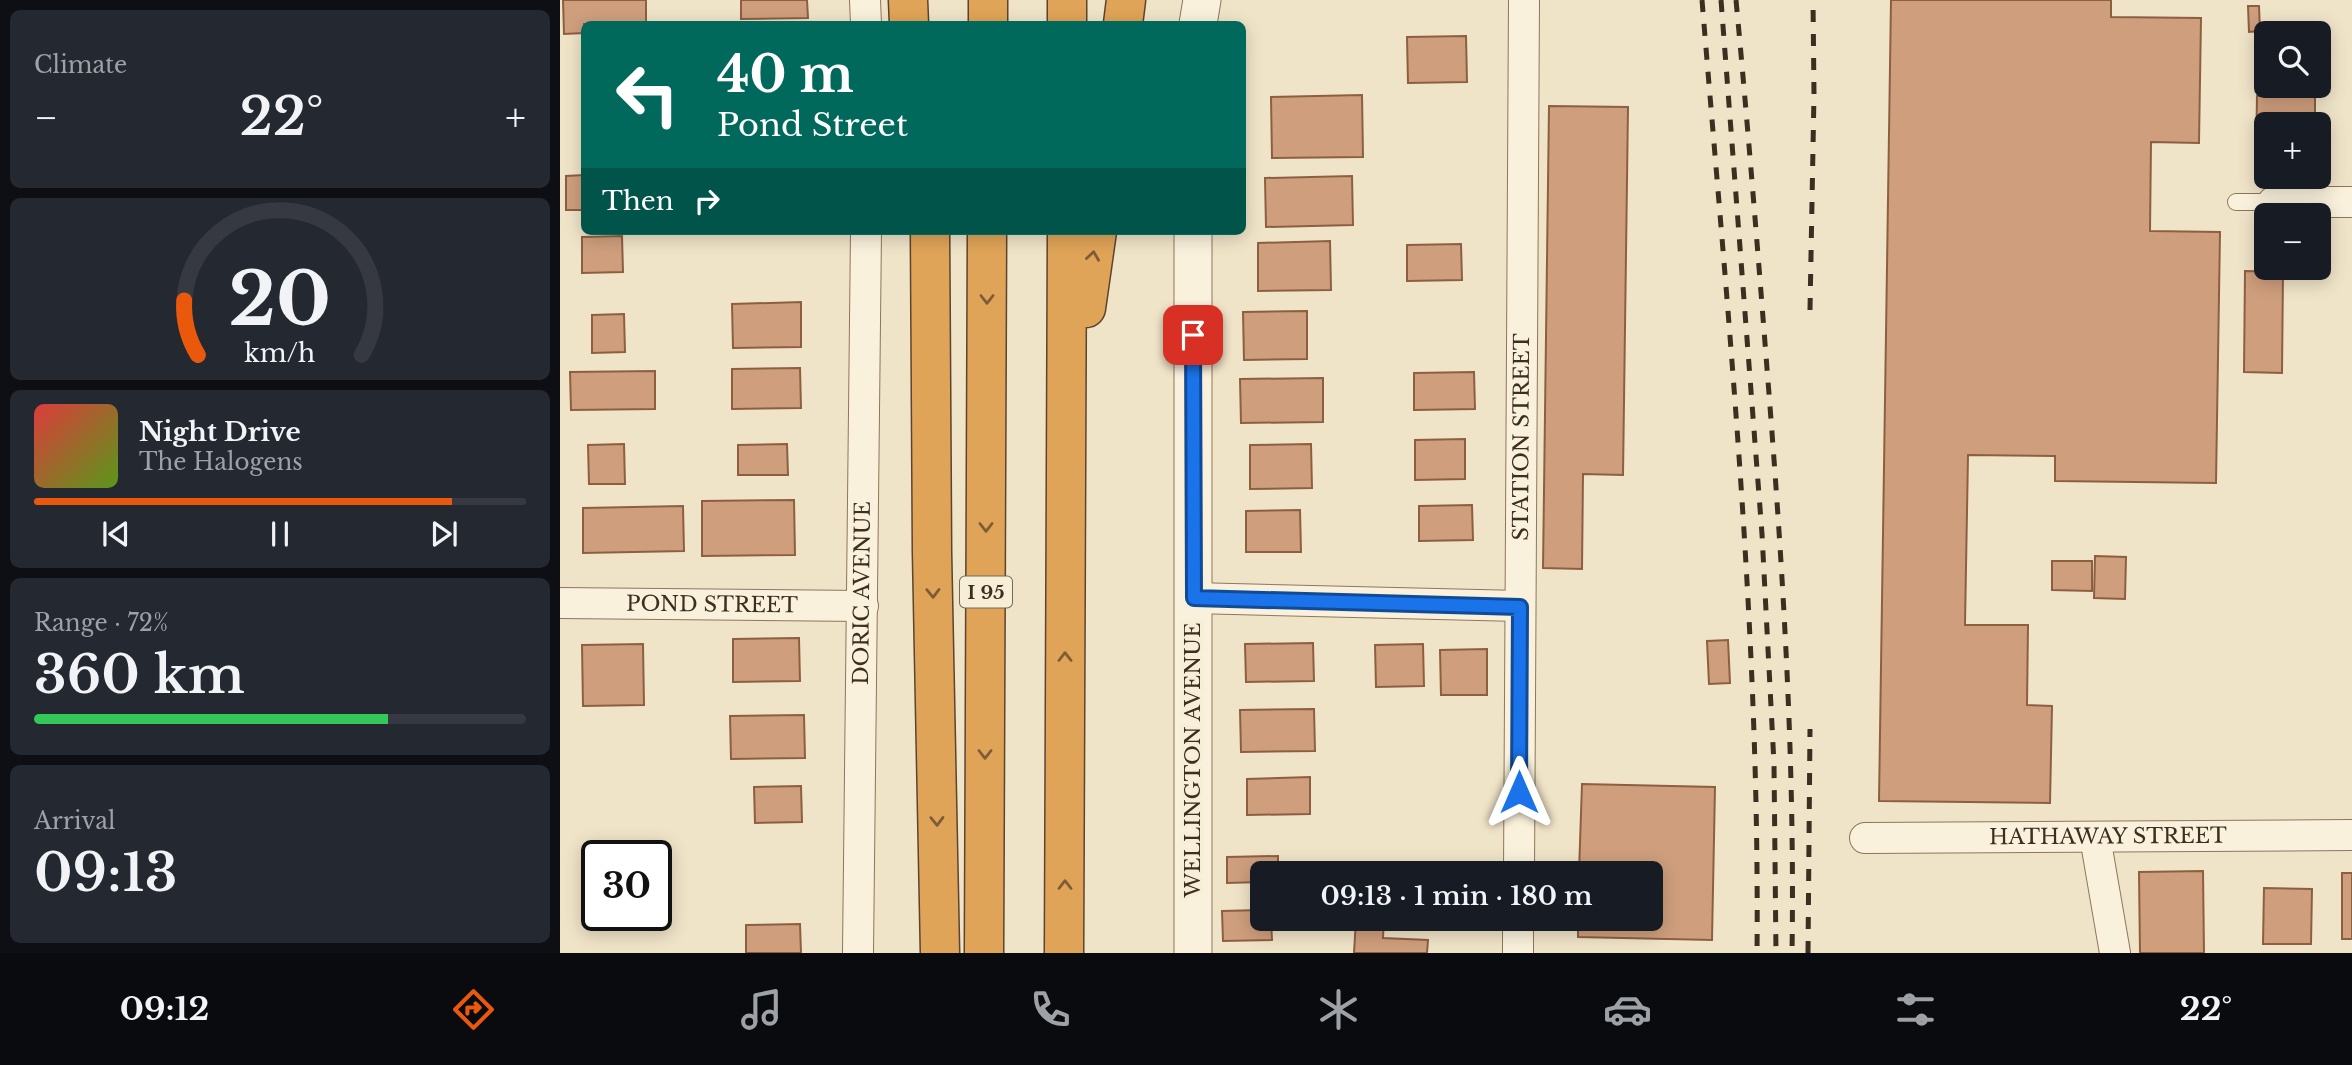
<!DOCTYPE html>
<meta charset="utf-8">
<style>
body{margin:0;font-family:"Libre Baskerville",serif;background:#242831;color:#f1f3f6;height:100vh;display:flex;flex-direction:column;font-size:26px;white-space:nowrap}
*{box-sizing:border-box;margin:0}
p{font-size:23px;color:#9ea1a6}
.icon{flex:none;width:38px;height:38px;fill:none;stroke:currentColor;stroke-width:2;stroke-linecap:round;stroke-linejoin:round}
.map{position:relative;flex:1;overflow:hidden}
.panel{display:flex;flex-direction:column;gap:10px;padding:10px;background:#0d0f14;width:560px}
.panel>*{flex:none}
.top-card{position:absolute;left:21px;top:21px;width:665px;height:214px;border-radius:10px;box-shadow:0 4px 18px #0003;background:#00695c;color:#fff;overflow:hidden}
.fabs{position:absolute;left:1694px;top:21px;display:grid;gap:14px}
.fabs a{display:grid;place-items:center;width:77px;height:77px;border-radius:10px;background:#171b24;box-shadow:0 4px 18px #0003;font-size:35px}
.speed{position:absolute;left:21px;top:840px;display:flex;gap:14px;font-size:35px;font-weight:700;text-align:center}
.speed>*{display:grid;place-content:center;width:91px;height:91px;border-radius:50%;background:#171b24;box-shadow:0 4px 18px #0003;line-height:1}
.speed .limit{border:4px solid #111;border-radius:10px;background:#fff;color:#111}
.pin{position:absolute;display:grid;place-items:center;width:60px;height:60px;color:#fff;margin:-30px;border-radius:14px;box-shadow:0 4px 10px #0006}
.me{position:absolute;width:77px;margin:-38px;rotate:0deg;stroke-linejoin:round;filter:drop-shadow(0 0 5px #0008)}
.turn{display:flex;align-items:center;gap:24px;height:147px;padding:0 21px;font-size:32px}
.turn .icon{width:91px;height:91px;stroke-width:2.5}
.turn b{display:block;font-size:49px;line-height:60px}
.then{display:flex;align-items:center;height:66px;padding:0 21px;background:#0003;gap:14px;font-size:26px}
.big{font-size:52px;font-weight:600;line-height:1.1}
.panel .tile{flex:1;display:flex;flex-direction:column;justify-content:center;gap:10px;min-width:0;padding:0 24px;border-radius:10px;background:#242831}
.panel .dial{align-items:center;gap:0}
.dial svg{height:182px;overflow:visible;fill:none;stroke:#363941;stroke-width:7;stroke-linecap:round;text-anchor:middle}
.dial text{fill:#f1f3f6;stroke:none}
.song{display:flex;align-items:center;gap:21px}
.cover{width:84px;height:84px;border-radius:10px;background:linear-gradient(135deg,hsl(0 70% 55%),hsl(90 70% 35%))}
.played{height:7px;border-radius:4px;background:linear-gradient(90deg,#ea580c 85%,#363941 85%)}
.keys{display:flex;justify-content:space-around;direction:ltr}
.heat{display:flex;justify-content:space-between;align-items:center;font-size:38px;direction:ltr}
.charge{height:10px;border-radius:5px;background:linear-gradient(90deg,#34c759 72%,#363941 0)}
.trip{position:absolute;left:690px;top:861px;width:413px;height:70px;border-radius:10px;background:#171b24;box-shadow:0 4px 18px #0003;font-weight:600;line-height:70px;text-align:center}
.dock{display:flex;height:112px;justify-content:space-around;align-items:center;background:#090b0e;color:#9ea1a6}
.dock .icon{width:49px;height:49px}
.dock .on{color:#ea580c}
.dock b{font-size:32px;color:#f1f3f6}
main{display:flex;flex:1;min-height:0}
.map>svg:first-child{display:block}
.building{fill:#cf9f7d;stroke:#8d5f41;stroke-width:2}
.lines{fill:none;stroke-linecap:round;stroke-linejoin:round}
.service-casing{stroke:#8d765c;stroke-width:18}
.minor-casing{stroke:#8d765c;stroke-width:32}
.tertiary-casing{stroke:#8d765c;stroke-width:39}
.motorway-casing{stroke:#5b4430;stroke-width:41}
.service{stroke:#faf1dc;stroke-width:16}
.minor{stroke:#faf1dc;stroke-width:30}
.tertiary{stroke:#faf1dc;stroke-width:37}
.motorway{stroke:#e0a458;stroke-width:38}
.rail{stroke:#3d2e20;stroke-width:5;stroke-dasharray:12 12;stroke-linecap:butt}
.oneway{stroke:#7e5d36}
.route-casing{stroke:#114b97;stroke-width:18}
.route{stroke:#1a73e8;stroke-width:12}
.labels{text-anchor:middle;stroke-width:7;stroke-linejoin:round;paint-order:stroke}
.shield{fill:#f7eed8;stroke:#756857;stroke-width:2}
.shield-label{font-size:19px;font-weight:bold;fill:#3d2e20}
.street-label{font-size:21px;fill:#3d2e20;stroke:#f7eed8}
</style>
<main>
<section class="panel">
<div class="tile"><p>Climate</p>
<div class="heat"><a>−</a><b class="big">22°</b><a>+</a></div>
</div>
<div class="tile dial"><svg viewBox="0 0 100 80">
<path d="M14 69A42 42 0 1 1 86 69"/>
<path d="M14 69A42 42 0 0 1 8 45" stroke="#ea580c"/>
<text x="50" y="56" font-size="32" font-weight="700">20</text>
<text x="50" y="72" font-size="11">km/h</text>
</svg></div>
<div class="tile">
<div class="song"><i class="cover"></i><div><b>Night Drive</b><p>The Halogens</p></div></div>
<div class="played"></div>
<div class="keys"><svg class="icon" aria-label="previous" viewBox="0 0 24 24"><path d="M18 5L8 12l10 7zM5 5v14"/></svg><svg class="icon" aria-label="pause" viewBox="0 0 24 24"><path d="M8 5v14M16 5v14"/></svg><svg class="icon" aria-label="next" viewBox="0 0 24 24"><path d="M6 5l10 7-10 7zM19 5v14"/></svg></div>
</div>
<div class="tile"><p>Range · 72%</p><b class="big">360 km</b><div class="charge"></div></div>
<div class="tile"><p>Arrival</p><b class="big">09:13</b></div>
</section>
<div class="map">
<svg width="1792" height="953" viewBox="0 0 1792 953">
<rect width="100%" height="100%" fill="#f0e4c8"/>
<path class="building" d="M 3,0 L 86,0 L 86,24 L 24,24 L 24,33 L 4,34 Z
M 181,0 L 247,0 L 248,18 L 181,19 Z
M 1331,0 L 1551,0 L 1551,17 L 1641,18 L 1639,143 L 1591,142 L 1590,231 L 1660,232 L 1656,483 L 1495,481 L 1495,456 L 1408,455 L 1405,625 L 1468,625 L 1467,705 L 1492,706 L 1490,803 L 1319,801 Z
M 1688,6 L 1699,6 L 1700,31 L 1689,32 Z
M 906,36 L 907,82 L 848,83 L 847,37 Z
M 802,95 L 803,157 L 712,158 L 711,97 Z
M 1697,96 L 1755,96 L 1755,124 L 1706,124 L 1706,158 L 1696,158 Z
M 989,106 L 1068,107 L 1063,475 L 1023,474 L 1022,569 L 983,568 Z
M 24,175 L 24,210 L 6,210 L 6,176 Z
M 792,176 L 793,225 L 706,227 L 705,178 Z
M 62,236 L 63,272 L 22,273 L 22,237 Z
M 770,241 L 771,290 L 698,291 L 698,243 Z
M 901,244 L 902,280 L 847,281 L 847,245 Z
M 1685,271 L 1723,272 L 1722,373 L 1684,372 Z
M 241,302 L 241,347 L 173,348 L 172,304 Z
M 747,311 L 747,359 L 684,360 L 683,312 Z
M 64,314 L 65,352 L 32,353 L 32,315 Z
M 240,368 L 241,408 L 172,409 L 172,369 Z
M 95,371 L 95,409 L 11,410 L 10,372 Z
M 914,372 L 915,409 L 854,410 L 854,373 Z
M 763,378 L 763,422 L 681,423 L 680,379 Z
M 905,439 L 905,479 L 855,480 L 855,440 Z
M 64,444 L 65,484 L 29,484 L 28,445 Z
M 227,444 L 228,475 L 178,475 L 178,445 Z
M 751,444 L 752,488 L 690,489 L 690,445 Z
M 234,500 L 235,555 L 142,556 L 142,501 Z
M 912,505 L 913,540 L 859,541 L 859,506 Z
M 123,506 L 124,551 L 23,553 L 23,508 Z
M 740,510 L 741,552 L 686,552 L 686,511 Z
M 1535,556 L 1566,557 L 1565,599 L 1534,598 Z
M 1492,561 L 1532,561 L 1532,591 L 1492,590 Z
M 239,638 L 240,681 L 173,682 L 173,639 Z
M 1168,640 L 1170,683 L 1149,684 L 1147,641 Z
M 753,643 L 754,681 L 686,682 L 685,644 Z
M 83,644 L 84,705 L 23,706 L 22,645 Z
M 863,644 L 864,686 L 816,687 L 815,645 Z
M 927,649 L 927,695 L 881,695 L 880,650 Z
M 754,709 L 755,751 L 681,752 L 680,710 Z
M 244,715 L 245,758 L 171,759 L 170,716 Z
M 750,777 L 750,814 L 687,815 L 687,779 Z
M 1022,784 L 1155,787 L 1152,940 L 1018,937 L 1018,919 L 1090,919 L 1090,873 L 1019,873 Z
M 241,786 L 242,822 L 195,823 L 194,787 Z
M 718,856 L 718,873 L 702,873 L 702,882 L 667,883 L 667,857 Z
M 799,864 L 827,866 L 827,873 L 799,873 Z
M 1643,871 L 1644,953 L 1580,953 L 1579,872 Z
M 1782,873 L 1792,873 L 1792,939 L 1782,939 Z
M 1704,888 L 1752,889 L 1751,944 L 1703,944 Z
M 702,910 L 702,919 L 711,919 L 712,940 L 663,941 L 662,911 Z
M 796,919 L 824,919 L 823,938 L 868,940 L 867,953 L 794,953 Z
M 240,924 L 241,953 L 186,953 L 186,925 Z"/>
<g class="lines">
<g class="service-casing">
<path id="service" d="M 1676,202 L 1713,202"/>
</g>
<g class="minor-casing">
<g id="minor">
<path d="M 305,0 L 306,24"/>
<path d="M 1713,202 L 1792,202"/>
<path d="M 633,598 L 960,606"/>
<path id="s1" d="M 0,603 L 303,606"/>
<path d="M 1535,837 L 1555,953"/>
<path id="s2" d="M 1305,838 L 1792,835"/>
<path id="s3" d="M 959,873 L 964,0"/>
<path id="s4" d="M 298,953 L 306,231"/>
<path d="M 958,953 L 958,919"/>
</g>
</g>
<g class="tertiary-casing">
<path id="tertiary" d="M 638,24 L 642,0
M 633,231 L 633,953"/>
</g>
<g class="motorway-casing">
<path id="motorway" d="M 348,0 L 349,24
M 428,24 L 428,0
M 507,24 L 507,0
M 563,24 L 566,0
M 370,231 L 372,552 L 380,953
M 526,308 L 537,231
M 424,953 L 427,231
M 504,953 L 507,231"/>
</g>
<use href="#service" class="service"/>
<use href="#minor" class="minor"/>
<use href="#tertiary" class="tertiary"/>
<use href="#motorway" class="motorway"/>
<path class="rail" d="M 1142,0 C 1168,317 1200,635 1197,953
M 1161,0 L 1202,534 L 1214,764 L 1216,953
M 1176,0 C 1188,127 1198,254 1208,381 C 1223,571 1235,762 1232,953
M 1250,310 L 1254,94 L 1253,0
M 1248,953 L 1250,729"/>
</g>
<defs><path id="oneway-chevron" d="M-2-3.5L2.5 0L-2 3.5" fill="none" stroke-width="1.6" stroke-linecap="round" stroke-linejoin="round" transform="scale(1.75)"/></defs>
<g class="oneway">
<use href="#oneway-chevron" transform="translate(533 256) rotate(-82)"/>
<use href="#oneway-chevron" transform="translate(427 299) rotate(90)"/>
<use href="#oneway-chevron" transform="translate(426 527) rotate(90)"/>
<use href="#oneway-chevron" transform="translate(373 593) rotate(89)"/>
<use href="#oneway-chevron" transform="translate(505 657) rotate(-90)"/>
<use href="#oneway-chevron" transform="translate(425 754) rotate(90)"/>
<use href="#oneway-chevron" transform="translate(377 821) rotate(89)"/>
<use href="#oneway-chevron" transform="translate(505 885) rotate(-90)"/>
</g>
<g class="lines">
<g class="route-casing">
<path id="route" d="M 633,335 L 634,598 L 960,607 L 959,792"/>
</g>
<use href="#route" class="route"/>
</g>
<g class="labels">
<rect class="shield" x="400" y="576.5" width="52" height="31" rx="5"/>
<g class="shield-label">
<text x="426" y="599">I 95</text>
</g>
<g class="street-label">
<text dy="7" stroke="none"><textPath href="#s3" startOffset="436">STATION STREET</textPath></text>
<text dy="7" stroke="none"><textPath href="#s4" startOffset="360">DORIC AVENUE</textPath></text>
<text dy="7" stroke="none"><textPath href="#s1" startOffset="152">POND STREET</textPath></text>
<text transform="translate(633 760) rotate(-90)" y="7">WELLINGTON AVENUE</text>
<text dy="7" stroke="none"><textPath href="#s2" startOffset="243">HATHAWAY STREET</textPath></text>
</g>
</g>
</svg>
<div class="fabs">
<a><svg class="icon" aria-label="search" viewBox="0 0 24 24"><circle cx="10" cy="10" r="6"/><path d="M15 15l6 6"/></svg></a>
<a>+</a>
<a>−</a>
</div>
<div class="speed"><div class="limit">30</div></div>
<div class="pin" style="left:633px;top:335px;background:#d93025"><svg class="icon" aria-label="arrive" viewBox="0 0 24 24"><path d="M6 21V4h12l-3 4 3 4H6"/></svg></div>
<svg class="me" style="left:959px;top:792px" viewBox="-20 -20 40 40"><path d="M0-17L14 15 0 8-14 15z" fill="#1a73e8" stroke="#fff" stroke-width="4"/></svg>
<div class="trip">09:13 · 1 min · 180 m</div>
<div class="top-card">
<div class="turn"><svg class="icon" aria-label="left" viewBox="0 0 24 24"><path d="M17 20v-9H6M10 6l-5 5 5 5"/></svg><div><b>40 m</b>Pond Street</div></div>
<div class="then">Then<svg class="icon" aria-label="right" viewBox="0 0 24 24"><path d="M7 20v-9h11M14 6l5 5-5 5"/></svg></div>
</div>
</div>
</main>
<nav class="dock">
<b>09:12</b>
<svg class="icon on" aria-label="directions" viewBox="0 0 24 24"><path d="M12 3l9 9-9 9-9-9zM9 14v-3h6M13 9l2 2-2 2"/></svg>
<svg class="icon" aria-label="music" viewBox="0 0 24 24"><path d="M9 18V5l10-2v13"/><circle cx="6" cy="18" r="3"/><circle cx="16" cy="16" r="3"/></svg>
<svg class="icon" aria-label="phone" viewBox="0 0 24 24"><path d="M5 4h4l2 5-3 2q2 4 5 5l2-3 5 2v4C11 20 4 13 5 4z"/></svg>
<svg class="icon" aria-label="climate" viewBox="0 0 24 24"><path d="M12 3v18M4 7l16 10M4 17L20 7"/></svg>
<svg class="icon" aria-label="car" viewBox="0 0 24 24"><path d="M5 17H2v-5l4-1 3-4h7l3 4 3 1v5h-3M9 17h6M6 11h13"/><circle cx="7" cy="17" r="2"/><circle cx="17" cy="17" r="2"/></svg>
<svg class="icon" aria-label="filters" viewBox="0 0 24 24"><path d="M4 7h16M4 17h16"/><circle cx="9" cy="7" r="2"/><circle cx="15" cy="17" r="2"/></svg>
<b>22°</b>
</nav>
